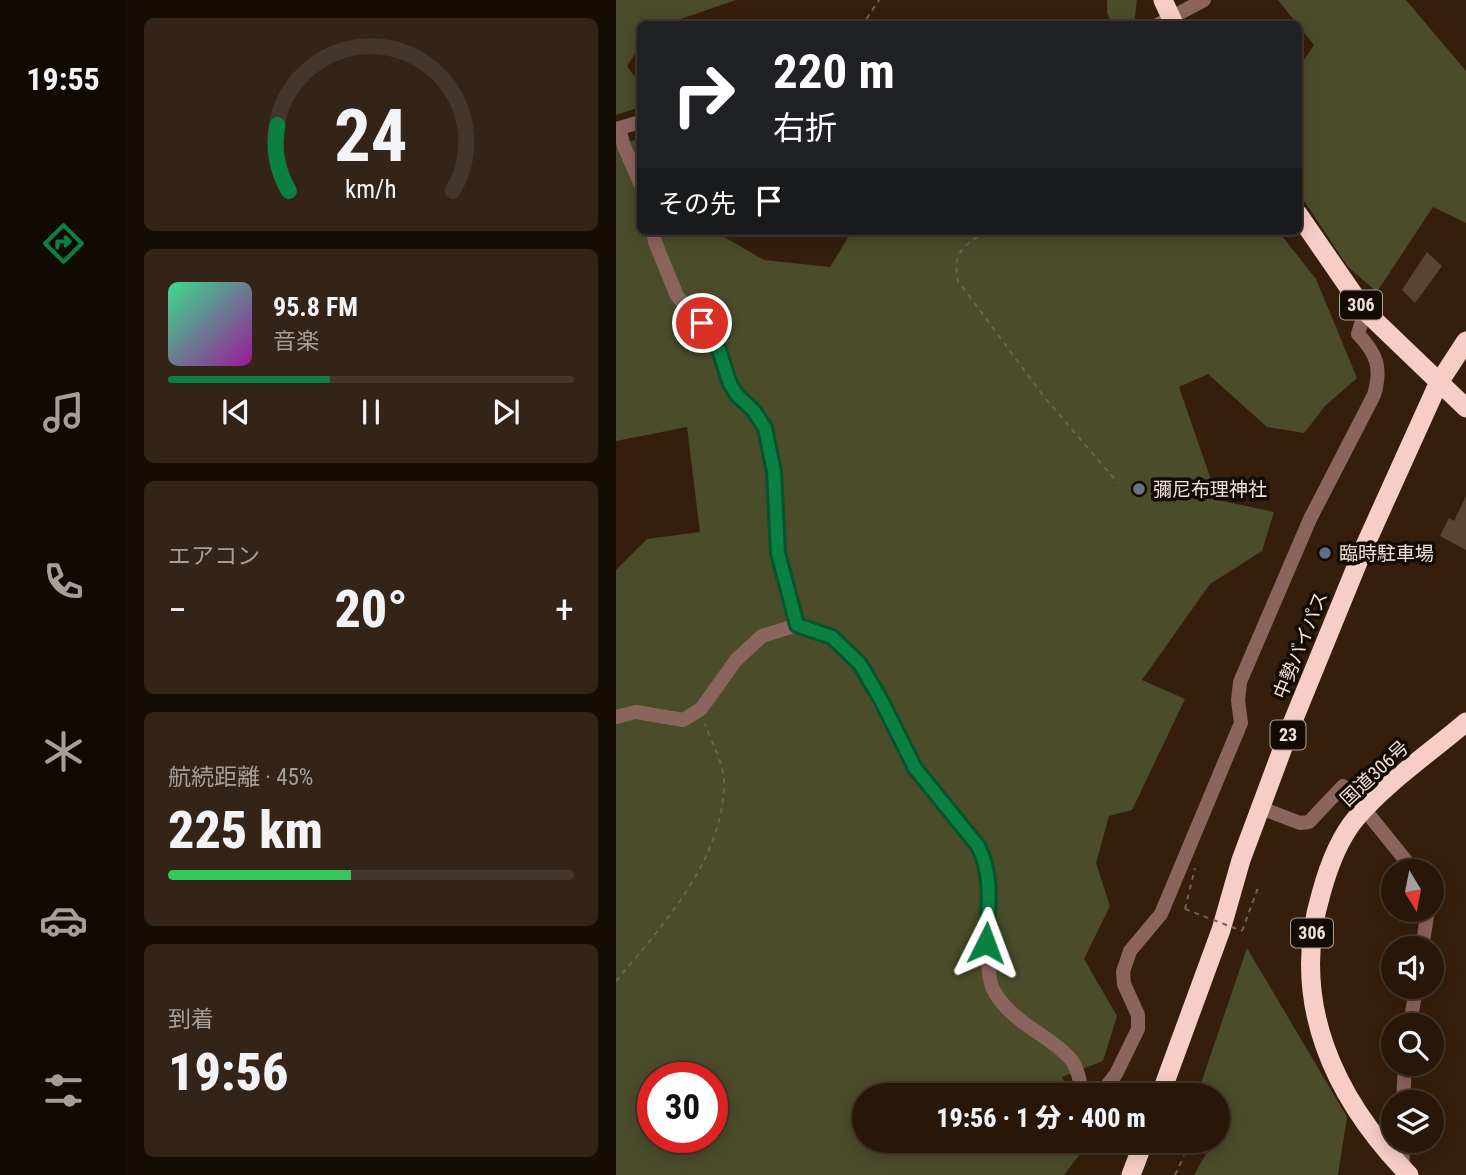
<!DOCTYPE html>
<html lang="ja">
<meta charset="utf-8">
<style>
body{margin:0;font-family:"Roboto Condensed","Noto Sans JP",sans-serif;background:#342417;color:#f1f3f6;height:100vh;display:flex;flex-direction:column;font-size:26px;white-space:nowrap}
*{box-sizing:border-box;margin:0}
p{font-size:23px;color:#a59f9c}
.icon{flex:none;width:38px;height:38px;fill:none;stroke:currentColor;stroke-width:2;stroke-linecap:round;stroke-linejoin:round}
.map{position:relative;flex:1;overflow:hidden}
.drawer{display:flex;flex-direction:column;gap:18px;padding:18px;background:#160d05;width:490px}
.drawer>*{flex:none}
.hud{position:absolute;left:21px;top:21px;width:665px;height:214px;border-radius:10px;box-shadow:0 4px 18px #0003,0 0 0 2px #44362a;background:#202124;color:#fff;overflow:hidden}
.needle{width:46px;rotate:170deg}
.tools{position:absolute;left:765px;top:859px;display:grid;gap:14px}
.tools a{display:grid;place-items:center;width:63px;height:63px;border-radius:50%;background:#281709;box-shadow:0 4px 18px #0003,0 0 0 2px #44362a;font-size:35px}
.speed{position:absolute;left:21px;top:1062px;display:flex;gap:14px;font-size:35px;font-weight:700;text-align:center}
.speed>*{display:grid;place-content:center;width:91px;height:91px;border-radius:50%;background:#281709;box-shadow:0 4px 18px #0003,0 0 0 2px #44362a;line-height:1}
.speed .limit{border:10px solid #d22;background:#fff;color:#111}
.pin{position:absolute;display:grid;place-items:center;width:60px;height:60px;color:#fff;margin:-30px;border:4px solid #fff;border-radius:50%;box-shadow:0 2px 7px #0007}
.me{position:absolute;width:77px;margin:-38px;rotate:3deg;stroke-linejoin:round;filter:drop-shadow(0 0 5px #0008)}
.turn{display:flex;align-items:center;gap:24px;height:147px;padding:0 21px;font-size:32px}
.turn .icon{width:91px;height:91px;stroke-width:2.5}
.turn b{display:block;font-size:49px;line-height:60px}
.then{display:flex;align-items:center;height:66px;padding:0 21px;background:#0003;gap:14px;font-size:26px}
.big{font-size:52px;font-weight:800;line-height:1.1}
.drawer .tile{flex:1;display:flex;flex-direction:column;justify-content:center;gap:10px;min-width:0;padding:0 24px;border-radius:10px;background:#342417}
.drawer .dial{align-items:center;gap:0}
.dial svg{height:182px;overflow:visible;fill:none;stroke:#44362a;stroke-width:7;stroke-linecap:round;text-anchor:middle}
.dial text{fill:#f1f3f6;stroke:none}
.song{display:flex;align-items:center;gap:21px}
.cover{width:84px;height:84px;border-radius:10px;background:linear-gradient(135deg,hsl(150 70% 55%),hsl(300 70% 35%))}
.played{height:7px;border-radius:4px;background:linear-gradient(90deg,#0b8043 40%,#44362a 40%)}
.keys{display:flex;justify-content:space-around;direction:ltr}
.heat{display:flex;justify-content:space-between;align-items:center;font-size:38px;direction:ltr}
.charge{height:10px;border-radius:5px;background:linear-gradient(90deg,#34c759 45%,#44362a 0)}
.trip{position:absolute;left:236px;top:1083px;width:378px;height:70px;border-radius:35px;background:#281709;box-shadow:0 4px 18px #0003,0 0 0 2px #44362a;font-weight:800;line-height:70px;text-align:center}
main{display:flex;flex:1;min-height:0}
.tab-bar{display:flex;flex-direction:column;width:126px;justify-content:space-around;align-items:center;background:#100904;color:#a59f9c}
.tab-bar .icon{width:49px;height:49px}
.tab-bar .active{color:#0b8043}
.tab-bar b{font-size:32px;color:#f1f3f6}
.map>svg:first-child{display:block}
.green{fill:#4a4c2a;fill-rule:evenodd}
.building{fill:#5c432f}
.lines{fill:none;stroke-linecap:round;stroke-linejoin:round}
.path{stroke:#73604f;stroke-width:2;stroke-dasharray:5 5;stroke-linecap:butt}
.minor{stroke:#8c645e;stroke-width:14}
.highway{stroke:#f7cec7;stroke-width:19}
.path-bridge{stroke:#73604f;stroke-width:2;stroke-dasharray:5 5;stroke-linecap:butt}
.route-casing{stroke:#07532c;stroke-width:18}
.route{stroke:#0b8043;stroke-width:12}
.worship-dot{fill:#6b7280;stroke:#150b05;stroke-width:2.5}
.service-dot{fill:#5c6f8a;stroke:#150b05;stroke-width:2.5}
.labels{text-anchor:middle;stroke-width:7;stroke-linejoin:round;paint-order:stroke}
.shield{fill:#150b05;stroke:#aea197;stroke-width:2}
.shield-label{font-size:18px;font-weight:bold;fill:#f0e1d5}
.poi-label{font-size:19px;fill:#f0e1d5;stroke:#150b05;text-anchor:start}
.street-label{font-size:19px;fill:#f0e1d5;stroke:#150b05}
</style>
<main>
<nav class="tab-bar">
<b>19:55</b>
<svg class="icon active" aria-label="directions" viewBox="0 0 24 24"><path d="M12 3l9 9-9 9-9-9zM9 14v-3h6M13 9l2 2-2 2"/></svg>
<svg class="icon" aria-label="music" viewBox="0 0 24 24"><path d="M9 18V5l10-2v13"/><circle cx="6" cy="18" r="3"/><circle cx="16" cy="16" r="3"/></svg>
<svg class="icon" aria-label="phone" viewBox="0 0 24 24"><path d="M5 4h4l2 5-3 2q2 4 5 5l2-3 5 2v4C11 20 4 13 5 4z"/></svg>
<svg class="icon" aria-label="climate" viewBox="0 0 24 24"><path d="M12 3v18M4 7l16 10M4 17L20 7"/></svg>
<svg class="icon" aria-label="car" viewBox="0 0 24 24"><path d="M5 17H2v-5l4-1 3-4h7l3 4 3 1v5h-3M9 17h6M6 11h13"/><circle cx="7" cy="17" r="2"/><circle cx="17" cy="17" r="2"/></svg>
<svg class="icon" aria-label="filters" viewBox="0 0 24 24"><path d="M4 7h16M4 17h16"/><circle cx="9" cy="7" r="2"/><circle cx="15" cy="17" r="2"/></svg>
</nav>
<section class="drawer">
<div class="tile dial"><svg viewBox="0 0 100 80">
<path d="M14 69A42 42 0 1 1 86 69"/>
<path d="M14 69A42 42 0 0 1 9 40" stroke="#0b8043"/>
<text x="50" y="56" font-size="32" font-weight="700">24</text>
<text x="50" y="72" font-size="11">km/h</text>
</svg></div>
<div class="tile">
<div class="song"><i class="cover"></i><div><b>95.8 FM</b><p>音楽</p></div></div>
<div class="played"></div>
<div class="keys"><svg class="icon" aria-label="previous" viewBox="0 0 24 24"><path d="M18 5L8 12l10 7zM5 5v14"/></svg><svg class="icon" aria-label="pause" viewBox="0 0 24 24"><path d="M8 5v14M16 5v14"/></svg><svg class="icon" aria-label="next" viewBox="0 0 24 24"><path d="M6 5l10 7-10 7zM19 5v14"/></svg></div>
</div>
<div class="tile"><p>エアコン</p>
<div class="heat"><a>−</a><b class="big">20°</b><a>+</a></div>
</div>
<div class="tile"><p>航続距離 · 45%</p><b class="big">225 km</b><div class="charge"></div></div>
<div class="tile"><p>到着</p><b class="big">19:56</b></div>
</section>
<div class="map">
<svg width="850" height="1175" viewBox="0 0 850 1175">
<rect width="100%" height="100%" fill="#351f0c"/>
<path class="green" d="M 0,0 L 120,0 L 50,24 L 24,24 L 24,46 L 11,66 L 24,84 L 24,107 L 0,115 Z
M 491,0 L 521,0 L 518,24 L 496,24 L 491,13 Z
M 662,0 L 790,0 L 850,71 L 850,223 L 817,207 L 761,292 L 732,267 L 683,193 L 683,62 L 686,63 L 698,45 Z
M 24,139 L 24,231 L 98,231 L 148,260 L 214,267 L 236,231 L 662,231 L 700,279 L 741,378 L 709,406 L 688,433 L 651,427 L 592,374 L 563,387 L 602,500 L 658,512 L 646,551 L 594,584 L 526,680 L 569,699 L 516,810 L 493,816 L 480,863 L 494,906 L 468,959 L 501,1016 L 487,1061 L 446,1077 L 455,1095 L 248,1096 L 248,1141 L 474,1141 L 448,1175 L 0,1175 L 0,570 L 31,539 L 84,532 L 71,427 L 0,441 L 0,144 ZM 37,1078 L 96,1078 L 96,1138 L 37,1138 Z
M 631,948 L 731,1117 L 722,1175 L 578,1175 L 591,1152 L 588,1141 L 602,1141 L 602,1096 L 581,1095 Z"/>
<path class="building" d="M 811,252 L 826,266 L 799,303 L 786,290 Z
M 850,496 L 850,550 L 824,536 L 833,518 L 838,521 Z"/>
<g class="lines">
<path class="path" d="M 242,24 L 251,18 L 263,0
M 370,231 C 348,246 336,251 342,281 L 429,398 L 502,483
M 569,909 L 579,868
M 626,931 L 642,888
M 0,981 C 47,925 109,858 108,780 C 107,762 95,741 89,724
M 559,1175 L 568,1156"/>
<path class="minor" d="M 543,24 L 588,0
M 3,128 L 8,146 L 24,183
M 0,129 L 24,122
M 37,231 L 39,242 L 61,296 L 86,323 L 97,339 L 114,384 L 121,395 L 138,411 L 149,428 L 158,472 L 162,553 L 181,625
M 0,717 L 20,712 L 67,720 L 85,709 L 120,660 L 146,636 L 181,625 L 216,637 L 244,664 L 299,768 L 362,847 C 381,883 367,923 372,962 C 373,971 373,981 377,989 C 393,1021 428,1032 452,1056 C 462,1066 464,1082 467,1096
M 645,808 L 684,823 L 693,822 L 727,786
M 749,810 L 799,872
M 806,948 L 812,910
M 794,1026 L 800,987
M 483,1096 L 500,1074 L 522,1029 L 522,1015 L 508,984 L 507,972 L 514,951 L 545,914 L 625,723 L 622,700 L 624,682 L 694,519 L 758,395 C 766,368 761,354 742,334 L 749,311
M 787,1102 L 789,1064
M 561,1141 L 572,1145
M 786,1141 L 787,1169"/>
<path class="highway" d="M 547,0 L 558,24
M 682,214 L 749,311 L 850,408
M 544,1096 L 605,930 L 625,860 L 675,726 L 747,550 L 822,384 L 850,341
M 515,1175 L 528,1141
M 793,1175 C 718,1098 673,1002 705,894 C 712,868 723,838 741,817 C 771,782 815,752 850,722"/>
<path class="path-bridge" d="M 569,909 L 626,931"/>
</g>
<g class="lines">
<g class="route-casing">
<path id="route" d="M 86,323 L 103,350 L 114,384 L 121,395 L 138,411 L 149,428 L 158,472 L 162,553 L 181,625 L 216,637 L 244,664 L 265,700 L 299,768 L 362,846 C 378,877 372,910 370,943"/>
</g>
<use href="#route" class="route"/>
</g>
<circle class="worship-dot" cx="523" cy="489" r="7"/>
<circle class="service-dot" cx="709" cy="553" r="7"/>
<g class="labels">
<g class="shield">
<rect x="724" y="290.5" width="42" height="29" rx="5"/>
<rect x="654.5" y="720.5" width="35" height="29" rx="5"/>
<rect x="675" y="918.5" width="42" height="29" rx="5"/>
</g>
<g class="shield-label">
<text x="745" y="311">306</text>
<text x="672" y="741">23</text>
<text x="696" y="939">306</text>
</g>
<g class="poi-label">
<text x="537" y="496">彌尼布理神社</text>
<text x="723" y="560">臨時駐車場</text>
</g>
<g class="street-label">
<text transform="translate(684 645) rotate(-68)" y="7">中勢バイパス</text>
<text transform="translate(758 773) rotate(-43)" y="7">国道306号</text>
</g>
</g>
</svg>
<div class="tools">
<a><svg class="needle" viewBox="-14 -14 28 28"><path d="M0-13l5 13h-10z" fill="#e53935"/><path d="M0 13l5-13h-10z" fill="#a59f9c"/></svg></a>
<a><svg class="icon" aria-label="sound" viewBox="0 0 24 24"><path d="M4 9h4l5-4v14l-5-4H4zM17 9q2 3 0 6"/></svg></a>
<a><svg class="icon" aria-label="search" viewBox="0 0 24 24"><circle cx="10" cy="10" r="6"/><path d="M15 15l6 6"/></svg></a>
<a><svg class="icon" aria-label="layers" viewBox="0 0 24 24"><path d="M12 4l9 5-9 5-9-5zM3 14l9 5 9-5"/></svg></a>
</div>
<div class="speed"><div class="limit">30</div></div>
<div class="pin" style="left:86px;top:323px;background:#d93025"><svg class="icon" aria-label="arrive" viewBox="0 0 24 24"><path d="M6 21V4h12l-3 4 3 4H6"/></svg></div>
<svg class="me" style="left:370px;top:943px" viewBox="-20 -20 40 40"><path d="M0-17L14 15 0 8-14 15z" fill="#0b8043" stroke="#fff" stroke-width="4"/></svg>
<div class="trip">19:56 · 1 分 · 400 m</div>
<div class="hud">
<div class="turn"><svg class="icon" aria-label="right" viewBox="0 0 24 24"><path d="M7 20v-9h11M14 6l5 5-5 5"/></svg><div><b>220 m</b>右折</div></div>
<div class="then">その先<svg class="icon" aria-label="arrive" viewBox="0 0 24 24"><path d="M6 21V4h12l-3 4 3 4H6"/></svg></div>
</div>
</div>
</main>
